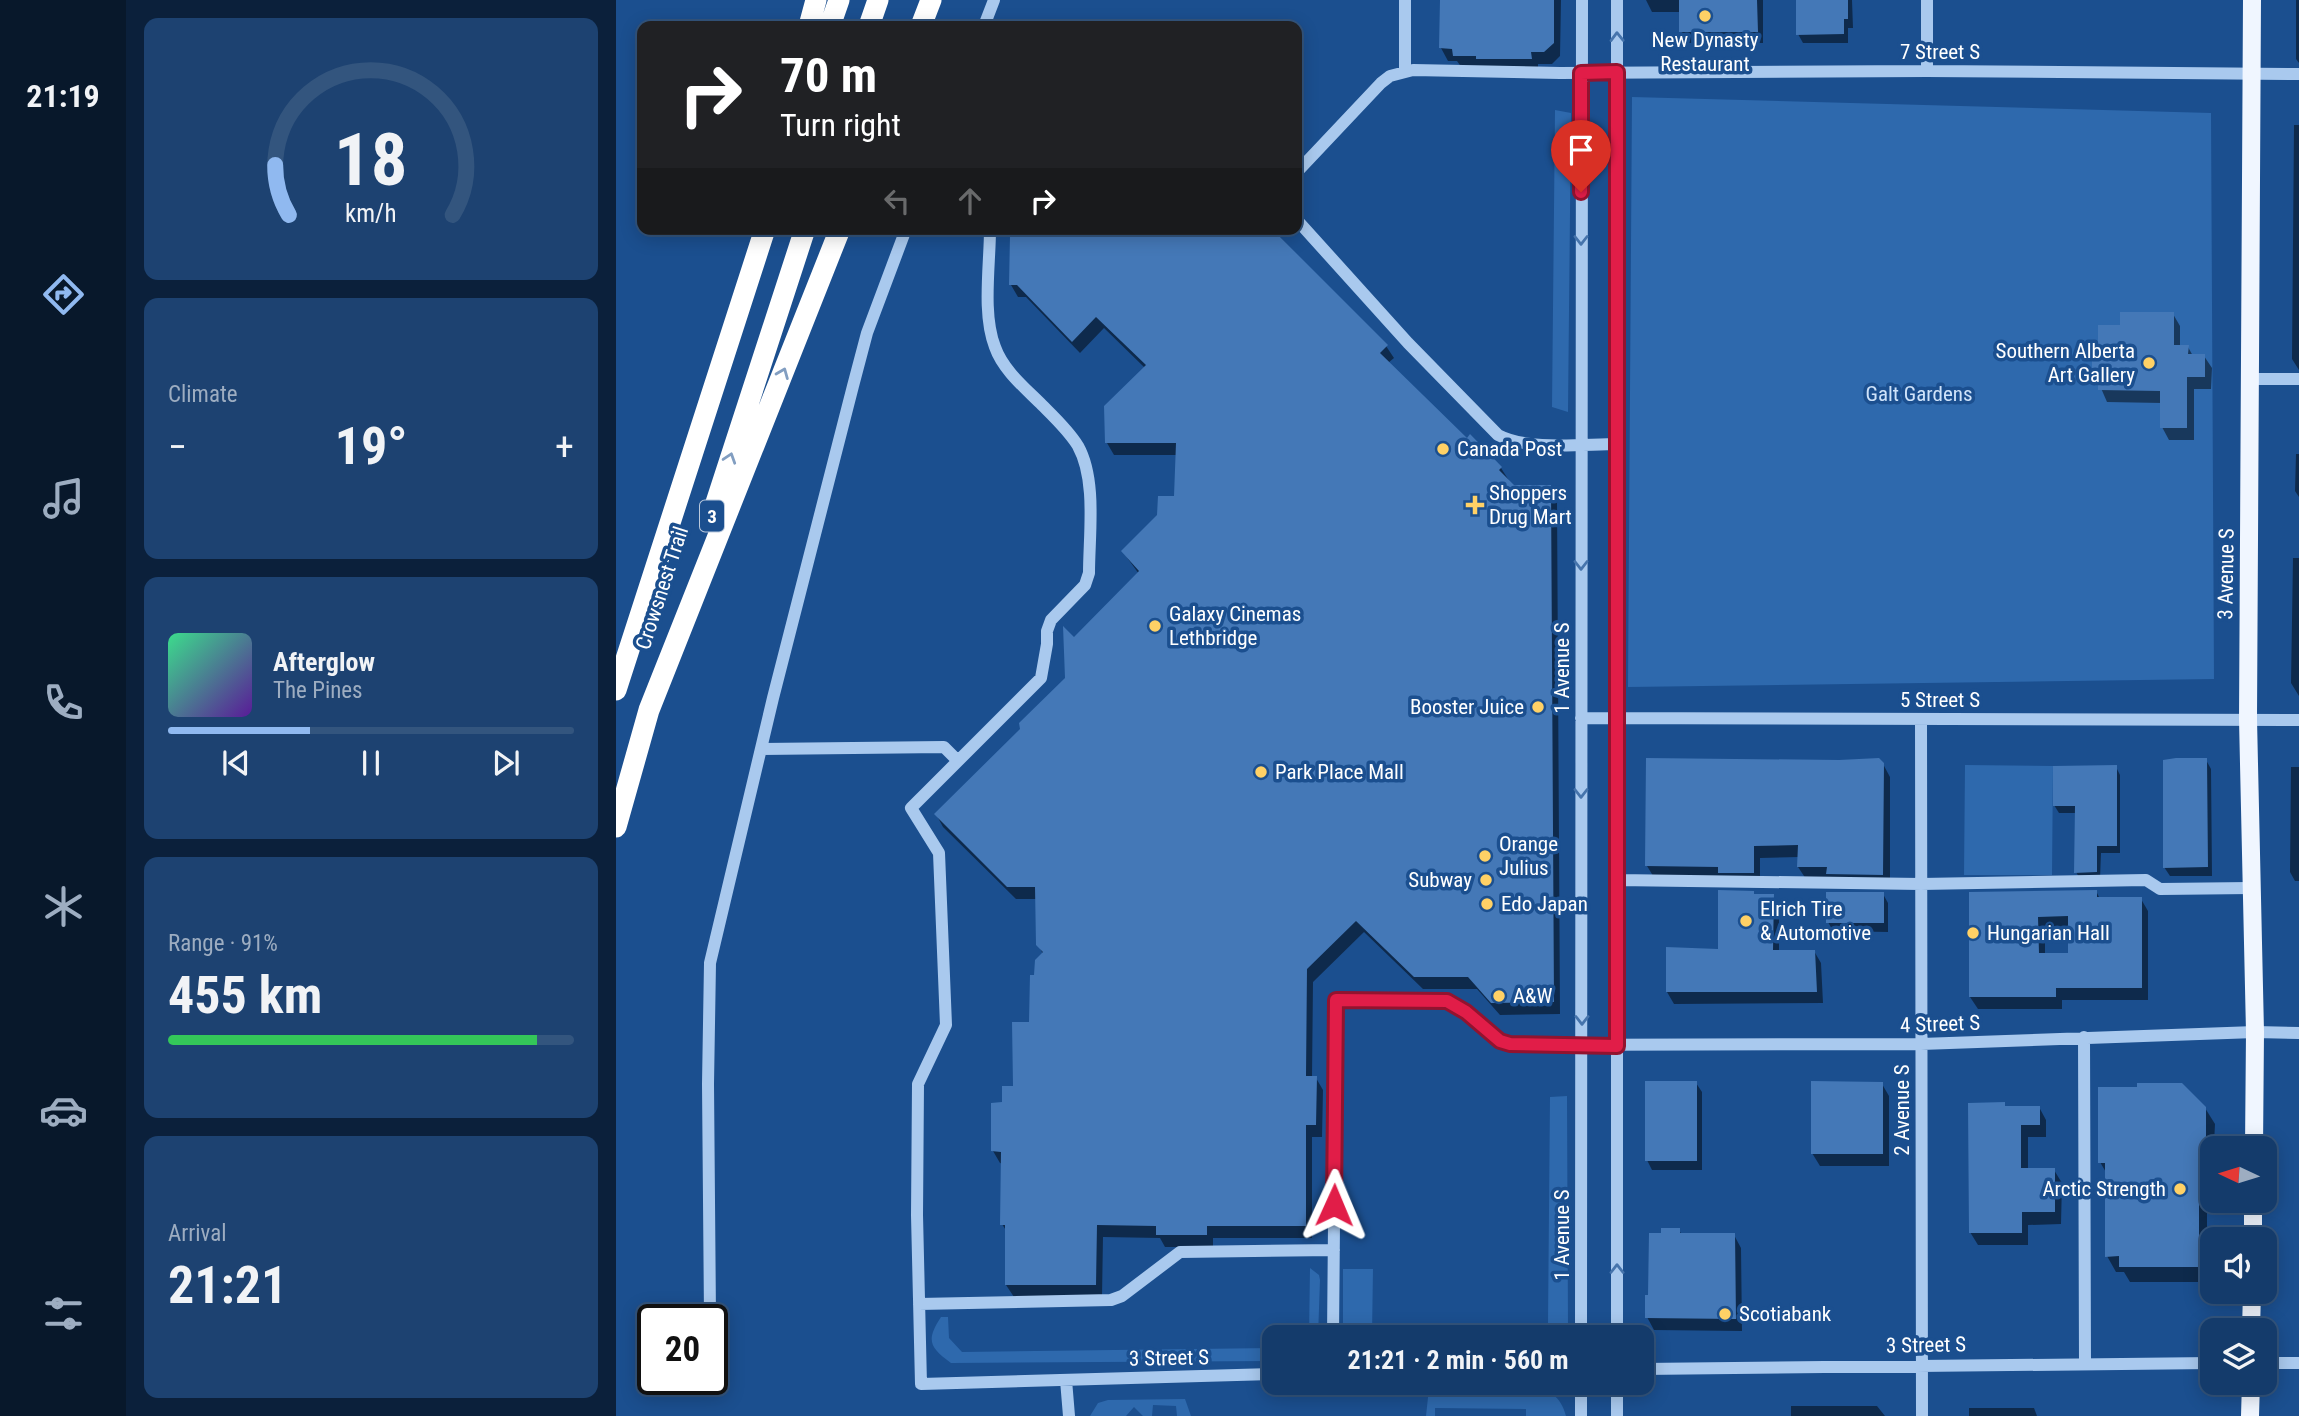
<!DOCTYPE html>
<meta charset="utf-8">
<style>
body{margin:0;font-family:"Roboto Condensed",sans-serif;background:#1d4271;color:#f1f3f6;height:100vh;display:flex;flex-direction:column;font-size:26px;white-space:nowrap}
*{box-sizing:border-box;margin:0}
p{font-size:23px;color:#9dadc1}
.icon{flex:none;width:38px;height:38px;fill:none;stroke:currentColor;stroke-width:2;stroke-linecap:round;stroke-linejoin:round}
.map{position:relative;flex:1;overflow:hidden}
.side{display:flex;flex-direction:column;gap:18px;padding:18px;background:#0b203b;width:490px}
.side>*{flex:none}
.top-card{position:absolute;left:21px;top:21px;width:665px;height:214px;border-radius:14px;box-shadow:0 4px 18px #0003,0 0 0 2px #33557e;background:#202124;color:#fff;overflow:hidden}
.needle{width:46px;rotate:274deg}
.controls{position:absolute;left:1584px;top:1136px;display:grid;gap:14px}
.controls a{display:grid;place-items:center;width:77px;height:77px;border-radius:14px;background:#143b6b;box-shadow:0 4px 18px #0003,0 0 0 2px #33557e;font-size:35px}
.speed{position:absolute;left:21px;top:1304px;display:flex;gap:14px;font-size:35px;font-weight:700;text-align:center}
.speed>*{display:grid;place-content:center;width:91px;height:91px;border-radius:50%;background:#143b6b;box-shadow:0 4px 18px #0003,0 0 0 2px #33557e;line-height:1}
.speed .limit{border:4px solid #111;border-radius:10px;background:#fff;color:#111}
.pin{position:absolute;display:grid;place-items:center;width:60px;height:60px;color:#fff;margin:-72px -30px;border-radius:50% 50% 50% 0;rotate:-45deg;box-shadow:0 0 7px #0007}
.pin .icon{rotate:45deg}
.me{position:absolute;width:77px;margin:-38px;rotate:1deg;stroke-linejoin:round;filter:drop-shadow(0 0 5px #0008)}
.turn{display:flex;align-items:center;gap:24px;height:147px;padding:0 28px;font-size:32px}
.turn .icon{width:91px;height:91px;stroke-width:2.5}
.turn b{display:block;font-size:49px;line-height:60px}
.lanes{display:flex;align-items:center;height:66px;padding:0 28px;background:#0003;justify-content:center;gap:35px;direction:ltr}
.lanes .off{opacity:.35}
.big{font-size:52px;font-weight:700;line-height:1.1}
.side .card{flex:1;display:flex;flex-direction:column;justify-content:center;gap:10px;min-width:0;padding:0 24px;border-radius:14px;background:#1d4271}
.side .dial{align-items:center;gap:0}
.dial svg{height:182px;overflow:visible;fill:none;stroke:#33557e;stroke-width:7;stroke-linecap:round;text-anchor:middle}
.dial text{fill:#f1f3f6;stroke:none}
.song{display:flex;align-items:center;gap:21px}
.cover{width:84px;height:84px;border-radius:10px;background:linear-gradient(135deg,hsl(150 70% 55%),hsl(270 70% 35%))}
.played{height:7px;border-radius:4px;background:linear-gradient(90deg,#90b9f0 35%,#33557e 35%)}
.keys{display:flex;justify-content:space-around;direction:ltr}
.heat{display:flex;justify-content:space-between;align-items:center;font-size:38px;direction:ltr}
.charge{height:10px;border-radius:5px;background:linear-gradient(90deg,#34c759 91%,#33557e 0)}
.trip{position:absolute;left:646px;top:1325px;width:392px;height:70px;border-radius:14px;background:#143b6b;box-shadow:0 4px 18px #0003,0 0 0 2px #33557e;font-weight:700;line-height:70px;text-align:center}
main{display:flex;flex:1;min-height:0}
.dock{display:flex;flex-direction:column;width:126px;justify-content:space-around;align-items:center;background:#08182b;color:#9dadc1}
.dock .icon{width:49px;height:49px}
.dock .current{color:#90b9f0}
.dock b{font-size:32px;color:#f1f3f6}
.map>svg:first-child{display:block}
.green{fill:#2e69ad}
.shadow{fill:#0007;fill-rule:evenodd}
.building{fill:#4478b7;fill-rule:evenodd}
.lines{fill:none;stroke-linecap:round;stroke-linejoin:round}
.minor{stroke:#a9c9ee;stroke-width:12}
.major{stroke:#f0f6ff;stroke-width:18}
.highway{stroke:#fff;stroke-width:21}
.oneway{stroke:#4674ac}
.oneway2{stroke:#829ec1}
.route-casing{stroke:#92132f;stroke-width:18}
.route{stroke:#e11d48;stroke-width:12}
.poi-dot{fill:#ffd166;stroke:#1b4f8f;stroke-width:2.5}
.labels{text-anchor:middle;stroke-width:7;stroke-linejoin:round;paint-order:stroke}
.shield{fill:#1b4f8f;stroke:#bbcadd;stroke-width:2}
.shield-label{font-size:19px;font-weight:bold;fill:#fff}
.poi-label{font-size:21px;fill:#fff;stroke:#1b4f8f;text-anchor:start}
.street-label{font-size:21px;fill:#fff;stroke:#1b4f8f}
.park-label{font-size:21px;fill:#cfe3fa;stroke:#1b4f8f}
</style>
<main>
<nav class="dock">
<b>21:19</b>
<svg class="icon current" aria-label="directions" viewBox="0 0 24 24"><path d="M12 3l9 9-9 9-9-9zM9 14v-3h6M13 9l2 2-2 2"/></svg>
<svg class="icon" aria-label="music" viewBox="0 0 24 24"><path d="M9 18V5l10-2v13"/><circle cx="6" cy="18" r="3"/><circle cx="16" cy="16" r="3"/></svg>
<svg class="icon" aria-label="phone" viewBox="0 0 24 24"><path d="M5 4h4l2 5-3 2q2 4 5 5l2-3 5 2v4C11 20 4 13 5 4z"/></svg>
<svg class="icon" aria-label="climate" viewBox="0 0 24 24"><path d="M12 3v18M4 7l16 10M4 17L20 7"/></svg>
<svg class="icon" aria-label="car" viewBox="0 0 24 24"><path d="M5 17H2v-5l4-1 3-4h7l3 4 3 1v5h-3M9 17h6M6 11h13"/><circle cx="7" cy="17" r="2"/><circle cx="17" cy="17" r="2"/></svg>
<svg class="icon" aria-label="filters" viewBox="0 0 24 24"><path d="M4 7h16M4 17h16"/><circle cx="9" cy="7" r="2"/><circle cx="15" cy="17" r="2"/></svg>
</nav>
<section class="side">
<div class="card dial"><svg viewBox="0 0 100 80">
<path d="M14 69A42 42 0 1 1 86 69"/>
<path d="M14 69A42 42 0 0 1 8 47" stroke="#90b9f0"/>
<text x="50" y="56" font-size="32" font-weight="700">18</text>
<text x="50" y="72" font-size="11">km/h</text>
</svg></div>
<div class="card"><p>Climate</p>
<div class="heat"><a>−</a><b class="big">19°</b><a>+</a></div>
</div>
<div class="card">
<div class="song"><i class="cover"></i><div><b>Afterglow</b><p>The Pines</p></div></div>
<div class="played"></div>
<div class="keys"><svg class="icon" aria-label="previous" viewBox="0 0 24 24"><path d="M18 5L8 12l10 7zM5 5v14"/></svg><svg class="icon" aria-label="pause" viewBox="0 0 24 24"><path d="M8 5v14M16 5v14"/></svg><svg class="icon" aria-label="next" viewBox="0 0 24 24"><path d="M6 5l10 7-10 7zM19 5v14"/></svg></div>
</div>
<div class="card"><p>Range · 91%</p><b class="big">455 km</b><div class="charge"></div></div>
<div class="card"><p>Arrival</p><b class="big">21:21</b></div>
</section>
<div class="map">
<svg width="1683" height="1416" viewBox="0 0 1683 1416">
<rect width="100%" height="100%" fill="#1b4f8f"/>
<path class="green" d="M 1016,97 L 1595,113 L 1598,679 L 1012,687 Z
M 939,110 L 955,113 L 952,412 L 936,407 Z
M 1349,765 L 1437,766 L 1436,875 L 1348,875 Z
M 951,1096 L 952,1326 L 942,1337 L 727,1337 L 727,1269 L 757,1269 L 756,1335 L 914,1337 L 915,1323 L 932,1323 L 934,1097 Z
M 694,1268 L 703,1275 L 704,1280 L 702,1337 L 693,1337 Z
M 325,1317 L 332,1317 L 333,1338 L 346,1352 L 658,1348 L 658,1361 L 335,1363 C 313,1347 310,1340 325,1317 Z
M 913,1386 C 932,1388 945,1396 950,1416 L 910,1416 L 910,1409 L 819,1408 L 819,1416 L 810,1416 L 813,1388 Z
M 569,1399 L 575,1416 L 561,1416 L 560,1406 L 537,1405 L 536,1416 L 527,1416 L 518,1407 L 510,1416 L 474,1416 L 482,1403 L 492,1400 Z"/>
<path class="shadow" d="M 825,0 L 945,0 L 944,56 L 936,64 L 922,64 L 922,71 L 846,68 L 841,61 L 832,61 L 825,48 Z
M 1030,0 L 1147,0 L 1147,43 L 1071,43 L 1065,31 L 1065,12 L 1036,12 Z
M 1182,0 L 1236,0 L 1237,28 L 1232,28 L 1232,43 L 1187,43 L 1182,34 Z
M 1680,0 L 1683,0 L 1683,63 L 1680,59 Z
M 1678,125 L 1683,125 L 1683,370 L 1676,359 Z
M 404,229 L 656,229 L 770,346 L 778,358 L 772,363 L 851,441 L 885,468 L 897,487 L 934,487 L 941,499 L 944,1014 L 884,1015 L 861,989 L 807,989 L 748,932 L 697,982 L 696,1078 L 700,1078 L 707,1090 L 706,1137 L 696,1137 L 696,1238 L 597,1238 L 597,1247 L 549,1247 L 544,1238 L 487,1237 L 486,1297 L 398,1297 L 390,1285 L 391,1232 L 386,1224 L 387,1164 L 384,1163 L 377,1151 L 388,1104 L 399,1088 L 415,1024 L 420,976 L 427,954 L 422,944 L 421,899 L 400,899 L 327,827 L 320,814 L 405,730 L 451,679 L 458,639 L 523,574 L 507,552 L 560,497 L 561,455 L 498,455 L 491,443 L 529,368 L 488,328 L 464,353 L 410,297 L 402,297 L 395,285 Z
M 1557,314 L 1564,326 L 1564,347 L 1572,347 L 1577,356 L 1588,356 L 1596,368 L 1595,389 L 1578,389 L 1578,440 L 1553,440 L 1546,427 L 1546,403 L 1491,402 L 1478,372 L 1483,353 L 1505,327 Z
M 1680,454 L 1683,454 L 1683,497 L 1679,491 Z
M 1677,558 L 1683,558 L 1683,696 L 1675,683 Z
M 1590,760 L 1595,769 L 1596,876 L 1554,876 L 1548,867 Z
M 1267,764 L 1274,777 L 1274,887 L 1190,879 L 1182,867 L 1183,857 L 1144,858 L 1144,885 L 1039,879 L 1031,866 Z
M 1500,767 L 1504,775 L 1504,853 L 1485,853 L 1484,879 L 1464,879 L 1460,872 L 1460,813 L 1443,813 L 1438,805 Z
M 1675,767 L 1683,767 L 1683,881 L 1679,881 L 1674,872 Z
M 1480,891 L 1484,899 L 1525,899 L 1532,911 L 1532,1000 L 1446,1000 L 1446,1009 L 1362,1009 L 1354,997 L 1355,894 ZM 1429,929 L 1454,929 L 1454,954 L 1429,955 Z
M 1267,894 L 1272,903 L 1272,932 L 1217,931 L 1212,922 Z
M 1139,896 L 1157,896 L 1163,908 L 1163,952 L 1198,951 L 1205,963 L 1207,1003 L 1058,1004 L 1051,992 L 1104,951 Z
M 1080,1083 L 1086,1092 L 1086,1170 L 1036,1170 L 1031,1160 Z
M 1266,1084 L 1273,1096 L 1273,1166 L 1204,1166 L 1196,1153 Z
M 1388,1104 L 1390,1108 L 1423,1107 L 1430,1120 L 1430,1137 L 1412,1137 L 1412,1170 L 1438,1170 L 1446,1183 L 1445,1224 L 1412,1225 L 1412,1245 L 1362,1245 L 1354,1232 Z
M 1589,1108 L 1599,1124 L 1596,1184 L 1591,1184 L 1591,1282 L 1514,1282 L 1508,1272 L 1500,1272 L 1491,1256 L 1491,1174 L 1484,1162 Z
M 1063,1230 L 1066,1235 L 1118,1235 L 1125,1248 L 1126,1331 L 1038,1330 L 1031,1317 L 1047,1235 Z
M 1175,1406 L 1261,1406 L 1269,1416 L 1175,1416 Z
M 1353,1408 L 1418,1408 L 1421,1416 L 1353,1416 Z"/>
<path class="building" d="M 824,0 L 938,0 L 938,43 L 928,52 L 915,52 L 916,59 L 860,59 L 860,56 L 837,56 L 836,49 L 823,48 Z
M 1063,0 L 1141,0 L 1142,32 L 1063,32 Z
M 1180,0 L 1232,0 L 1232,19 L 1228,19 L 1228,34 L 1180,35 Z
M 402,229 L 656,229 L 772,345 L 764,353 L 851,438 L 854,434 L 886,467 L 883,470 L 898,485 L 935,485 L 938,1002 L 875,1003 L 852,977 L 798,977 L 740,921 L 691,969 L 690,1076 L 701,1076 L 700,1125 L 690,1125 L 690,1226 L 591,1226 L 591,1235 L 540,1235 L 540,1226 L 481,1225 L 480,1285 L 389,1285 L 389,1225 L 384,1225 L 385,1152 L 375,1151 L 375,1103 L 386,1102 L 386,1086 L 397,1086 L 396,1022 L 413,1022 L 414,975 L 418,975 L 419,960 L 427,952 L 420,945 L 419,887 L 391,887 L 318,814 L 404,729 L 403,723 L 449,678 L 447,626 L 458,637 L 523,571 L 505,551 L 541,515 L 542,496 L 558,496 L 560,443 L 489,443 L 488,406 L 530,365 L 480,317 L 456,342 L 401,285 L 393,285 L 394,236 L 402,236 Z
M 1504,312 L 1558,312 L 1558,345 L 1573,345 L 1572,354 L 1589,354 L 1589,377 L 1571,377 L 1571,428 L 1544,428 L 1544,391 L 1482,390 L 1482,372 L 1476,372 L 1476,351 L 1482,351 L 1482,325 L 1504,325 Z
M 1030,758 L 1223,760 L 1263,758 L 1268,763 L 1267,875 L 1210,874 L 1211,867 L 1181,867 L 1182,845 L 1138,846 L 1138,873 L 1102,873 L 1102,867 L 1029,866 Z
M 1560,758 L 1591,758 L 1592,867 L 1547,868 L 1547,760 Z
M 1501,765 L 1501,846 L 1481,846 L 1481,872 L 1458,873 L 1459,806 L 1437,806 L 1437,766 Z
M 1102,890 L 1138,891 L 1138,894 L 1158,894 L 1157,950 L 1199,950 L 1201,992 L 1050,992 L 1050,947 L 1102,949 Z
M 1481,890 L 1481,897 L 1526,897 L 1526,988 L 1440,988 L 1440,997 L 1353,997 L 1353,892 ZM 1452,916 L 1452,953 L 1423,953 L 1422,917 Z
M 1210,892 L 1268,892 L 1268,923 L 1210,923 Z
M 1029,1081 L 1081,1081 L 1081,1161 L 1029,1161 Z
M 1195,1081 L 1267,1082 L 1267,1154 L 1195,1154 Z
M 1521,1083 L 1566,1083 L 1590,1107 L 1590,1169 L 1583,1169 L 1583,1267 L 1503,1267 L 1503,1256 L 1489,1257 L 1489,1163 L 1482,1163 L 1482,1087 L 1521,1087 Z
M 1389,1102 L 1389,1106 L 1424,1106 L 1424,1125 L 1405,1125 L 1405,1168 L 1439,1168 L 1439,1212 L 1406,1212 L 1406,1233 L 1353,1233 L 1352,1103 Z
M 1045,1228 L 1064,1228 L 1064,1233 L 1119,1233 L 1120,1319 L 1029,1318 L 1029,1295 L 1032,1295 L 1033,1233 L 1045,1233 Z"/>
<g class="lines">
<path class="minor" d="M 368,26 L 378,0
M 789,71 L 789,0
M 1311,71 L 1311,0
M 681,172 L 765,83 L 774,76 L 797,70 L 944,73 L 1311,71 L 1683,74
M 681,220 L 792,343 L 882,435 C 912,451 967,444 1001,444
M 374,229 C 374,265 366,314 379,347 C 387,370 409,388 426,405 C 438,417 453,431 462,446 C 481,480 473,535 473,573 L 469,585 L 435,620 L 431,631 L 431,644 L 425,678 L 295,808 L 323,853 L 330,1025 L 302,1084 L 301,1215 L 305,1384 L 658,1374
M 1635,379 L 1683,379
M 965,718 L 1683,720
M 1305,719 L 1306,1416
M 145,749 L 328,747 L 342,761
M 1001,880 L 1305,884 L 1530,880 L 1544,889 L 1635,888
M 1468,1037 L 1469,1363
M 303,1304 L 495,1300 L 506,1296 L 564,1252 L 718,1250
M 94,1317 L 92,1084 L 94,963 L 157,698 L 237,386 L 251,333 L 290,229
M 717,1337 L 720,1000 L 831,1001 L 850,1012 L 884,1040 L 906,1045 L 1305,1044 L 1639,1032 L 1683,1033
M 965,1337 L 966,0
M 1001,1337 L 1001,0
M 1648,1363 L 1683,1363
M 1026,1369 L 1596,1363
M 450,1380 L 453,1416
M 965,1382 L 965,1416
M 1001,1382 L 1001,1416"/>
<path class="major" d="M 1636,0 L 1632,719 L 1639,1032 L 1638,1148
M 1637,1239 L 1637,1200
M 1635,1330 L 1636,1292
M 1634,1416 L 1635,1382"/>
<path class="highway" d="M 193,26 L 200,0
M 214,26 L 223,0
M 253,26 L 262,0
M 305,26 L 315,0
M 94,521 L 189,229
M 0,690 L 149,229
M 0,827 L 33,710 L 224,229"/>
</g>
<defs><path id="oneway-chevron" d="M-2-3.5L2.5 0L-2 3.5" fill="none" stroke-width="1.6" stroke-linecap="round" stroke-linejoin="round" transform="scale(1.75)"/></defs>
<g class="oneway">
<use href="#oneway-chevron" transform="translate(1001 37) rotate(-91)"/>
<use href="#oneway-chevron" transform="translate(965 240) rotate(90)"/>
<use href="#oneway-chevron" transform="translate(965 565) rotate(90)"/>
<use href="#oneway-chevron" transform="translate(965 793) rotate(90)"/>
<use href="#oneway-chevron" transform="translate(966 1020) rotate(90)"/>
<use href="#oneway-chevron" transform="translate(1001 1269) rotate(-90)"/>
</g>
<g class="oneway2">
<use href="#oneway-chevron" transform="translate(167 373) rotate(-68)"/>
<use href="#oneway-chevron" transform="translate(114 458) rotate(-72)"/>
</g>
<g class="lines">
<g class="route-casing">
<path id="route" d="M 718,1205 L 720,1000 L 831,1001 L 850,1012 L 884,1041 L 894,1044 L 1001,1046 L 1001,72 L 965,73 L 965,192"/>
</g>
<use href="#route" class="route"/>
</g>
<g class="poi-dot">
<circle cx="1089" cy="16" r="7"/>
<circle cx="1533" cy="363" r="7"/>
<circle cx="827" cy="449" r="7"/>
<path d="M855.5 494.5h7v7h7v7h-7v7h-7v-7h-7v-7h7z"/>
<circle cx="539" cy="626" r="7"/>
<circle cx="922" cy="707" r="7"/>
<circle cx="645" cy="772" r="7"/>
<circle cx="869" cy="856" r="7"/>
<circle cx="870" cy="880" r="7"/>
<circle cx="871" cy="904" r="7"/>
<circle cx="1130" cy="921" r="7"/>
<circle cx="1357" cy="933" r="7"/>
<circle cx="883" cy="996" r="7"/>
<circle cx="1564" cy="1189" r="7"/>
<circle cx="1109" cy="1314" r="7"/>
</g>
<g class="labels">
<rect class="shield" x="84" y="500.5" width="24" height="31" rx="5"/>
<g class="shield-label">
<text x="96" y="523">3</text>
</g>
<g class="poi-label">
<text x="1089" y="47" text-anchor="middle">New Dynasty<tspan x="1089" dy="24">Restaurant</tspan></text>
<text x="1519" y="358" text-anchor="end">Southern Alberta<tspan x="1519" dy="24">Art Gallery</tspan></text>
<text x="841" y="456">Canada Post</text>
<text x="873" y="500">Shoppers<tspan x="873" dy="24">Drug Mart</tspan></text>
<text x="553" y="621">Galaxy Cinemas<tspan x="553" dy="24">Lethbridge</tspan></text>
<text x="908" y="714" text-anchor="end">Booster Juice</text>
<text x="659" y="779">Park Place Mall</text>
<text x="883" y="851">Orange<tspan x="883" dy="24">Julius</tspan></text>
<text x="856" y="887" text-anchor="end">Subway</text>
<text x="885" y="911">Edo Japan</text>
<text x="1144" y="916">Elrich Tire<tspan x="1144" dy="24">&amp; Automotive</tspan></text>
<text x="1371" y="940">Hungarian Hall</text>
<text x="897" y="1003">A&amp;W</text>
<text x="1550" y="1196" text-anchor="end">Arctic Strength</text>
<text x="1123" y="1321">Scotiabank</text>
</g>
<g class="street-label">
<text x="1324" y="59">7 Street S</text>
<text transform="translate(1610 574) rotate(-89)" y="7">3 Avenue S</text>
<text transform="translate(46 588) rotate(-72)" y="7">Crowsnest Trail</text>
<text transform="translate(946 668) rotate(-90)" y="7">1 Avenue S</text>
<text x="1324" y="707">5 Street S</text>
<text transform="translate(1324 1024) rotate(-2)" y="7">4 Street S</text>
<text transform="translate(1286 1110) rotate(-90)" y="7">2 Avenue S</text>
<text transform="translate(946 1235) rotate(-90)" y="7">1 Avenue S</text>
<text transform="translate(1310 1345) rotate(-1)" y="7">3 Street S</text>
<text transform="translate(553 1358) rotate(-1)" y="7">3 Street S</text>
</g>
<g class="park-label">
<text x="1303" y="401">Galt Gardens</text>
</g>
</g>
</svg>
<div class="controls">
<a><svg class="needle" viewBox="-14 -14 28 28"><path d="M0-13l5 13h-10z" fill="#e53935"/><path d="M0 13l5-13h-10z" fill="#9dadc1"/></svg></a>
<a><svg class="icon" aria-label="sound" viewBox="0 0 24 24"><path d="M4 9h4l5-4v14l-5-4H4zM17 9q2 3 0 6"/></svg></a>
<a><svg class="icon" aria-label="layers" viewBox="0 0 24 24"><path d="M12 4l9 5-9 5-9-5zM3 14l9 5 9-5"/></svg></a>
</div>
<div class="speed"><div class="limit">20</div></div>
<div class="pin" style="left:965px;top:192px;background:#d93025"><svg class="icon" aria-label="arrive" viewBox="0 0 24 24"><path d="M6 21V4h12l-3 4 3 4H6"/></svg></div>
<svg class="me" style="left:718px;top:1205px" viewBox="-20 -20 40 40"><path d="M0-17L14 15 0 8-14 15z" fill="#e11d48" stroke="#fff" stroke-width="4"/></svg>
<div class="trip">21:21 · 2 min · 560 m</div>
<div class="top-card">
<div class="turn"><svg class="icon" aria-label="right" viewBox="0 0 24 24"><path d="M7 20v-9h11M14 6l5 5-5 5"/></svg><div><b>70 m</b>Turn right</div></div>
<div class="lanes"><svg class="icon off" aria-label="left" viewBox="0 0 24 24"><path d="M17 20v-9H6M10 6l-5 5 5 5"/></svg><svg class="icon off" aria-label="ahead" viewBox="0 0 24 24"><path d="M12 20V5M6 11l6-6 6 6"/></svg><svg class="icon" aria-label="right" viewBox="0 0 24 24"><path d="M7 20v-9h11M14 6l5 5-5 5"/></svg></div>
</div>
</div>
</main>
